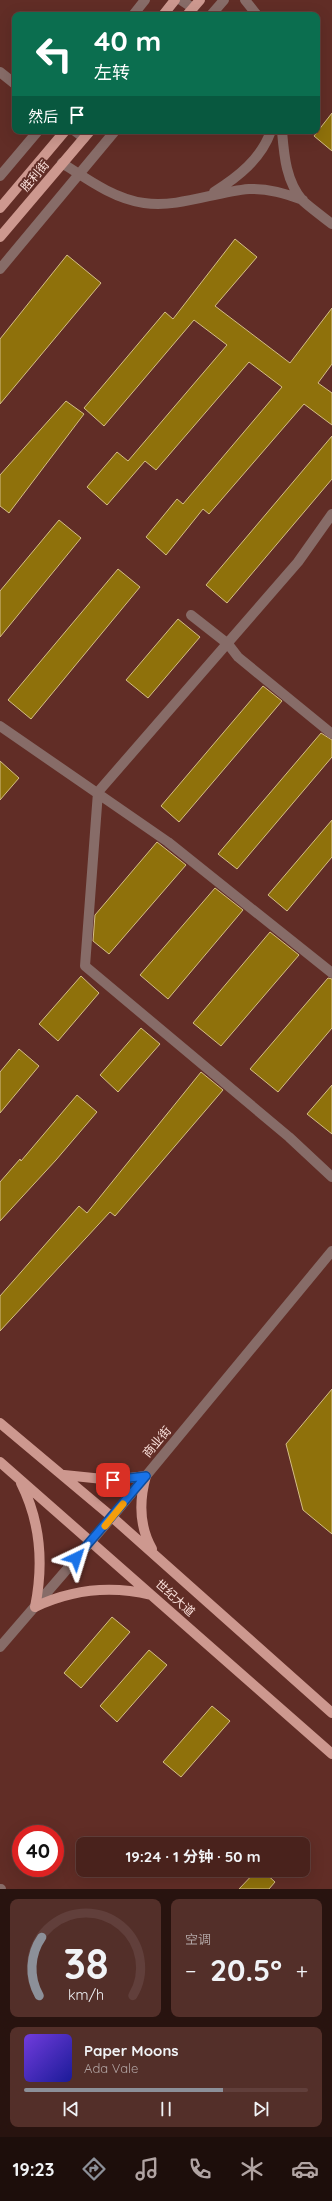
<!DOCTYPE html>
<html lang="zh">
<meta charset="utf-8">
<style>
body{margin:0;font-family:Quicksand,"Noto Sans SC",sans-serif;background:#532f29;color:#f1f3f6;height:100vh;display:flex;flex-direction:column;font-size:15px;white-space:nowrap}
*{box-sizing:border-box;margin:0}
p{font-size:13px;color:#b1a4a3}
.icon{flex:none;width:22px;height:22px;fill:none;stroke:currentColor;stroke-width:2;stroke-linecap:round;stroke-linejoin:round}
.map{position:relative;height:1889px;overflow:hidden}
.panel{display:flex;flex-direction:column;gap:10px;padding:10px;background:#28130f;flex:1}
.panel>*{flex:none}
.banner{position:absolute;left:12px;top:12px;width:308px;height:122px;border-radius:8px;box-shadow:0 4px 16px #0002,0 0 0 1px #613f3b;background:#0b6e4f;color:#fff;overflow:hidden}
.speed{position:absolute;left:12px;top:1825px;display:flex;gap:8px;font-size:20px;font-weight:700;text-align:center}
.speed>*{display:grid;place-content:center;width:52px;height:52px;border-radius:50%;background:#49221c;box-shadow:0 4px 16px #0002,0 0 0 1px #613f3b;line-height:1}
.speed .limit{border:6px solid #d22;background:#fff;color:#111}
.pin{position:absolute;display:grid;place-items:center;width:34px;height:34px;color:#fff;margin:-17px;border-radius:8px;box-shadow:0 2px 6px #0006}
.me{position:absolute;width:44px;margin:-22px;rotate:41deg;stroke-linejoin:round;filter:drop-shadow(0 0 3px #0008)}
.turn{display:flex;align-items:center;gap:14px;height:84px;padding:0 16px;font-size:18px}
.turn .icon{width:52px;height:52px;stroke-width:2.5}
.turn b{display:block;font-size:28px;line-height:34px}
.then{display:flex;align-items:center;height:38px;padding:0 16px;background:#0003;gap:8px;font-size:15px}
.big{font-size:30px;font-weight:700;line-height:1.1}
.panel .widget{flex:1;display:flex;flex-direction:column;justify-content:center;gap:6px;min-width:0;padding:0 14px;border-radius:8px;background:#532f29}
.panel .dial{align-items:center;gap:0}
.dial svg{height:104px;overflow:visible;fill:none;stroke:#613f3b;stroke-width:7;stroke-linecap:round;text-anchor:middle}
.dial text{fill:#f1f3f6;stroke:none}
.song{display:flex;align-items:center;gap:12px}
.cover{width:48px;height:48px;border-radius:6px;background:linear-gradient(135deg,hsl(260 70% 55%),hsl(240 70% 35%))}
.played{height:4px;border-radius:2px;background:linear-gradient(90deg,#8c9099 70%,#613f3b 70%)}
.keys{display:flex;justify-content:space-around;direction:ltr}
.heat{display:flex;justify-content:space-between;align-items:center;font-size:22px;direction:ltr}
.panel .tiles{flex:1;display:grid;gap:10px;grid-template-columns:1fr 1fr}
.widget:last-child{grid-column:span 2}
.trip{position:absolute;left:76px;top:1837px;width:234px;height:40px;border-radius:8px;background:#49221c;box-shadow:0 4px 16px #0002,0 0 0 1px #613f3b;font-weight:700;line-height:40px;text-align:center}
.tab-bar{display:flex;height:64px;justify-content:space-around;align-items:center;background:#1d0e0b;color:#b1a4a3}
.tab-bar .icon{width:28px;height:28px}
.tab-bar .current{color:#8c9099}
.tab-bar b{font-size:18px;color:#f1f3f6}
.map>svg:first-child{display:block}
.building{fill:#8f710b;stroke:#d4be86}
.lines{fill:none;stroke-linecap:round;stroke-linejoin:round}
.minor{stroke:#876c68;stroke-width:10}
.major{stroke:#cd988f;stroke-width:10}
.route-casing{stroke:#114b97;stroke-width:10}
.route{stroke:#1a73e8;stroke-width:7}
.slow{stroke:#f59e0b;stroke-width:7}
.labels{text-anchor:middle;stroke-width:4;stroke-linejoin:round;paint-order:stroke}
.street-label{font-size:12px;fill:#fbe0db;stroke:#612d26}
</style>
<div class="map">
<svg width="332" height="1889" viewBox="0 0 332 1889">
<rect width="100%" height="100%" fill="#612d26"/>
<path class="building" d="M 332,113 L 332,151 L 314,136 Z
M 235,239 L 257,257 L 215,306 L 290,363 L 332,308 L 332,364 L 318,383 L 332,393 L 332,425 L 304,404 L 209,514 L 203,509 L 166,555 L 146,537 L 177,499 L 183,504 L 282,387 L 249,362 L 156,470 L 145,461 L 107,505 L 87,487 L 117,452 L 128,461 L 227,345 L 194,320 L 104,426 L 84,408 L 165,312 L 173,319 Z
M 67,255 L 101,283 L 0,404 L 0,339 Z
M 66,401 L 84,414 L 9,513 L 0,506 L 0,475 Z
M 332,436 L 332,479 L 227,603 L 206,585 Z
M 59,520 L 81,538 L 0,637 L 0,591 Z
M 118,569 L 140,587 L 31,719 L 8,700 Z
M 178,619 L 200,637 L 148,698 L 126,680 Z
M 263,686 L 282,701 L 179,822 L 161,806 Z
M 321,733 L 332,740 L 332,757 L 237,869 L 218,854 Z
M 0,761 L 19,778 L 0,800 Z
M 332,820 L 332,857 L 287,911 L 268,895 Z
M 157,842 L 186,865 L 109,954 L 93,941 L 95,915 Z
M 215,888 L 243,910 L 168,999 L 140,975 Z
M 270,932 L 299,955 L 221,1046 L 193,1023 Z
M 81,976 L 99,993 L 58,1041 L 39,1024 Z
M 328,978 L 332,979 L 332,1028 L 278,1092 L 250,1069 Z
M 141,1028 L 160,1044 L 118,1092 L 100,1075 Z
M 19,1049 L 39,1066 L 0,1113 L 0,1072 Z
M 201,1072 L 223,1090 L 115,1216 L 110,1212 L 0,1331 L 0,1296 L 79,1206 L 87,1213 Z
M 332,1085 L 332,1134 L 307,1114 Z
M 77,1095 L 97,1112 L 56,1160 L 0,1221 L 0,1182 L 20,1159 L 21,1161 Z
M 332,1389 L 332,1534 L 303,1510 L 286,1444 Z
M 112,1617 L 130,1632 L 81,1688 L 64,1673 Z
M 149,1650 L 167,1665 L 117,1722 L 100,1706 Z
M 212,1706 L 230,1721 L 181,1777 L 163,1762 Z
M 257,1870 L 262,1870 L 275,1882 L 269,1889 L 239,1889 Z"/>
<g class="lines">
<path class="minor" d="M 181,0 L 193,8
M 245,0 L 257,15
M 133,15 L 145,0
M 211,15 L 224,0
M 0,72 L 15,84
M 75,131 L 84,138
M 282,131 C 284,155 286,182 303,201 C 312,209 323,217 332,224
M 62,163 C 87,179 114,199 144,203 C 179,208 214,192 249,189 C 268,188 286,194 303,200
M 0,176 L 38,131
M 214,192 C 238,177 261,159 271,131
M 0,269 L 115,131
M 332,514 L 298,562 L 98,792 L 85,966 L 289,1137 L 332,1177
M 191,615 L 228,644 L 238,657 L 332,734
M 0,726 L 168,842 L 332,973
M 0,1647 L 112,1517 L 332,1251
M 0,1889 L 1,1889"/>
<path class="major" d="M 163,15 L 175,0
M 187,15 L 200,0
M 0,208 L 65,131
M 0,237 L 90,131
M 0,1423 L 112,1517 L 332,1713
M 0,1462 L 332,1754
M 64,1475 L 113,1480 L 146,1476 C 139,1501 139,1526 152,1549
M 21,1483 C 41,1523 44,1563 35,1607
M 35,1607 C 73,1589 110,1585 151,1595"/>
</g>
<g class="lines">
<g class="route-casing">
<path id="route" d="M 76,1558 L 146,1476 L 113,1480"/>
</g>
<use href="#route" class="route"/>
<path class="slow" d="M 105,1526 L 123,1504"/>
</g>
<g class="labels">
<g class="street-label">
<text transform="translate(35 176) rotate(-50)" y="4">胜利街</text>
<text transform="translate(157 1442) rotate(-50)" y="4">商业街</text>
<text transform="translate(175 1598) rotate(42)" y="4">世纪大道</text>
</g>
</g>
</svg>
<div class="speed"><div class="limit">40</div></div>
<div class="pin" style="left:113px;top:1480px;background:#d93025"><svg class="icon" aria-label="arrive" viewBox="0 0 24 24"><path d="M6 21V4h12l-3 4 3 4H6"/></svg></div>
<svg class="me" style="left:76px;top:1558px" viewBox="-20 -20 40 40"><path d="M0-17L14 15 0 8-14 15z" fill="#1a73e8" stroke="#fff" stroke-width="4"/></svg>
<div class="trip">19:24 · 1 分钟 · 50 m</div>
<div class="banner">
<div class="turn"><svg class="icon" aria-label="left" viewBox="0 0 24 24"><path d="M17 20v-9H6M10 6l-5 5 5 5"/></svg><div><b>40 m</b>左转</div></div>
<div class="then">然后<svg class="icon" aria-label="arrive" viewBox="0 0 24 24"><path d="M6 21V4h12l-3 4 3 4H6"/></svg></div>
</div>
</div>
<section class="panel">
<div class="tiles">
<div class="widget dial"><svg viewBox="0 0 100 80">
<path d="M14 69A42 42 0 1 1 86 69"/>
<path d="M14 69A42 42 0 0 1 16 24" stroke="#8c9099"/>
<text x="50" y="56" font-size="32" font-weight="700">38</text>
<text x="50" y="72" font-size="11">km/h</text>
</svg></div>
<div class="widget"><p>空调</p>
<div class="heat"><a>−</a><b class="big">20.5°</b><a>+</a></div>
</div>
<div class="widget">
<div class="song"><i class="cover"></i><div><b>Paper Moons</b><p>Ada Vale</p></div></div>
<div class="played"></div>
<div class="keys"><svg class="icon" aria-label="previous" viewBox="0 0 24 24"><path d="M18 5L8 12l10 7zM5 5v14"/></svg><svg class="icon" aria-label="pause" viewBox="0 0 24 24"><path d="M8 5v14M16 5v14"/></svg><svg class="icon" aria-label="next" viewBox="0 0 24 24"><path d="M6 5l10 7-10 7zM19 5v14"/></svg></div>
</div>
</div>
</section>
<nav class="tab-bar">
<b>19:23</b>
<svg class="icon current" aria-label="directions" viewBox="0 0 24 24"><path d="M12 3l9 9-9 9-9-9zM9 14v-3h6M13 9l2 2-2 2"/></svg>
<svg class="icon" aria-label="music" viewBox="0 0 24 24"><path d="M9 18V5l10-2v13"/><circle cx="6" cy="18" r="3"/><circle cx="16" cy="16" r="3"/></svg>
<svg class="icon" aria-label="phone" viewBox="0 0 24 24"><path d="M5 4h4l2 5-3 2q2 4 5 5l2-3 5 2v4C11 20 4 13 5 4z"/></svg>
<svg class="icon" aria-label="climate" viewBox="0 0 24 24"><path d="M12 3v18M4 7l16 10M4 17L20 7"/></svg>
<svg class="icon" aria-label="car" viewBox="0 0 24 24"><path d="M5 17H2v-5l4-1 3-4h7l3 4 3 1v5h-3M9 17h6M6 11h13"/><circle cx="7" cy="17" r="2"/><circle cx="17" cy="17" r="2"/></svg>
</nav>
